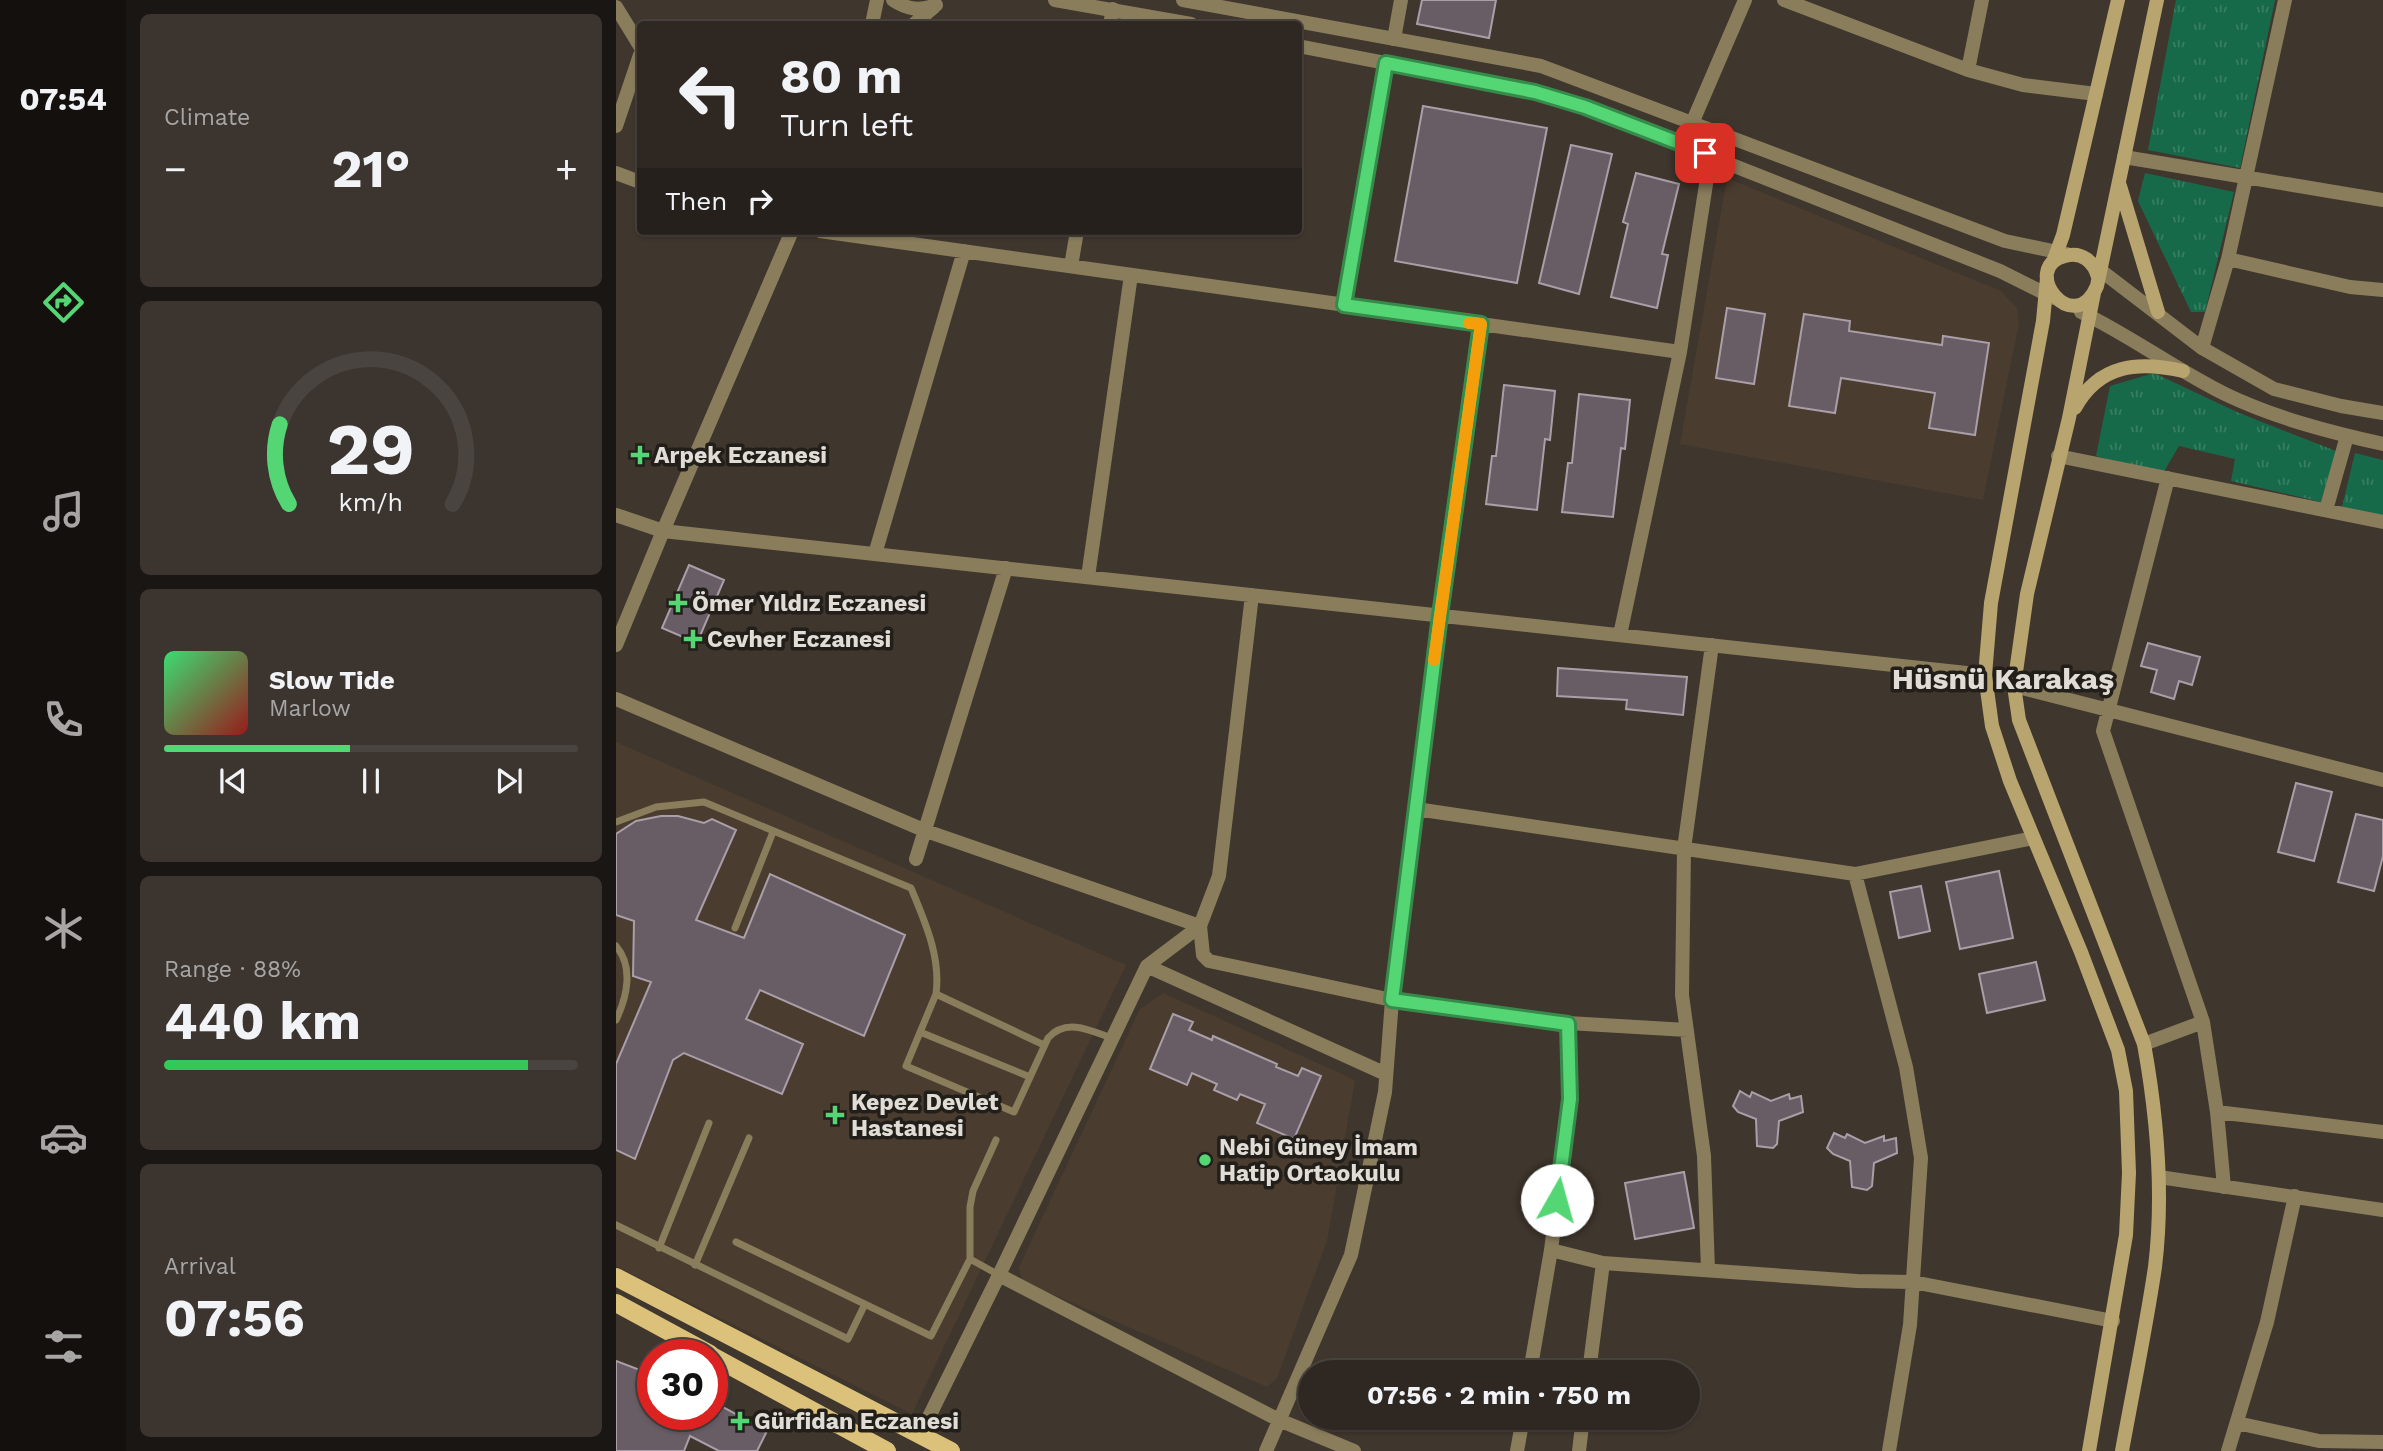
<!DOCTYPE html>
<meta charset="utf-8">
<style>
body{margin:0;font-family:"Work Sans",sans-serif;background:#3b342f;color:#f1f3f6;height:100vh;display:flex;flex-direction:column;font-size:26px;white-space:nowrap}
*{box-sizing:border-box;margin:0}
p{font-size:23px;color:#a7a6a5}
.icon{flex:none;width:38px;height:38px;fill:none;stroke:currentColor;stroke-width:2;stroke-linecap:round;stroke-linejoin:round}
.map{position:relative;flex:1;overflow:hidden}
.drawer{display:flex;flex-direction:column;gap:14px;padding:14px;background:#1a1613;width:490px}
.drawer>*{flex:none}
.guide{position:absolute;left:21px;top:21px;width:665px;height:214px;border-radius:7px;box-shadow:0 2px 5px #0004,0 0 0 2px #4a4440;background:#2f2822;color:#f1f3f6;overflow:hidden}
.speed{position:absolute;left:21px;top:1339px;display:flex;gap:14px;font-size:35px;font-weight:700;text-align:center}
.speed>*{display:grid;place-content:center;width:91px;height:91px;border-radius:50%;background:#2f2822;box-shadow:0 2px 5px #0004,0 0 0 2px #4a4440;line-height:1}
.speed .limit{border:10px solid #d22;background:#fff;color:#111}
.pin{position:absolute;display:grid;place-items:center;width:60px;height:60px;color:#fff;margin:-30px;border-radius:14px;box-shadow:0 4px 10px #0006}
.me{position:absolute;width:77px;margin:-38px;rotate:7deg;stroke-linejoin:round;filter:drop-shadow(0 0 5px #0008)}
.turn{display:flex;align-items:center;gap:24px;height:147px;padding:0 28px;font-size:32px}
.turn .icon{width:91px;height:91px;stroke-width:2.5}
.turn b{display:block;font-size:49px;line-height:60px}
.then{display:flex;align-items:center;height:66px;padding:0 28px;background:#0003;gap:14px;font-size:26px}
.big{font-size:52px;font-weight:700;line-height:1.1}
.drawer .tile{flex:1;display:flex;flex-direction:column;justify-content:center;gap:10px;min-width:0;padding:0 24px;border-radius:10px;background:#3b342f}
.drawer .dial{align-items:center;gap:0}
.dial svg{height:182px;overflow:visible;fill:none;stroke:#4a4440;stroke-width:7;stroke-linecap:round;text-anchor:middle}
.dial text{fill:#f1f3f6;stroke:none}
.song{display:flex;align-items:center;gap:21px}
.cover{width:84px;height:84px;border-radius:10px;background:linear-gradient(135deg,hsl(140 70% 55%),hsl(0 70% 35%))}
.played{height:7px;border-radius:4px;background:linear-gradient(90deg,#53d673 45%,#4a4440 45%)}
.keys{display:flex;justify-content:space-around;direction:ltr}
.heat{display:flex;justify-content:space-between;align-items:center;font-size:38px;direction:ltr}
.charge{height:10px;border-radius:5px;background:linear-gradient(90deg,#34c759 88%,#4a4440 0)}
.trip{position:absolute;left:682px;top:1360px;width:402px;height:70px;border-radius:35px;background:#2f2822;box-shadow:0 2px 5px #0004,0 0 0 2px #4a4440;font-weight:700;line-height:70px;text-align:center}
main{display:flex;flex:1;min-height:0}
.tab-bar{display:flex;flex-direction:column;width:126px;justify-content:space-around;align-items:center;background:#13100e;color:#a7a6a5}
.tab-bar .icon{width:49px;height:49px}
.tab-bar .current{color:#53d673}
.tab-bar b{font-size:32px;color:#f1f3f6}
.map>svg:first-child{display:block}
.built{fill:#4a3d2f}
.grass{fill:url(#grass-tufts)}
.building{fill:#685c65;stroke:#aa9ea8;stroke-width:2}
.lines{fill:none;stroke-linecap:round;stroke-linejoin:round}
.service{stroke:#8a7d5c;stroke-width:7}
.minor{stroke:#8a7d5c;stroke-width:14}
.tertiary{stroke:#8a7d5c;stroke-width:14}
.secondary{stroke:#b8a46e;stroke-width:14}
.primary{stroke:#dbc17a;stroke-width:18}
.route-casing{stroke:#368b4b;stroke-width:18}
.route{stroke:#53d673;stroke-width:12}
.slow{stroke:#f59e0b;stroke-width:12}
.poi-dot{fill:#53d673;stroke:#221e1a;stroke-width:2.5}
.labels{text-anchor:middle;stroke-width:7;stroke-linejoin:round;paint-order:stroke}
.poi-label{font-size:23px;font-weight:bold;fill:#e1dcd6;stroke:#221e1a;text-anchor:start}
.district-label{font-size:30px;font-weight:bold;fill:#e1dcd6;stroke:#221e1a}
</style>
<main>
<nav class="tab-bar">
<b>07:54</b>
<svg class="icon current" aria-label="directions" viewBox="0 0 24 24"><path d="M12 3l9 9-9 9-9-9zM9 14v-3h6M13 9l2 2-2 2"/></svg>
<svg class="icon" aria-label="music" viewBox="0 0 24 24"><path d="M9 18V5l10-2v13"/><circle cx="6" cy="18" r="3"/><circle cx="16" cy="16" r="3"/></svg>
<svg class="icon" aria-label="phone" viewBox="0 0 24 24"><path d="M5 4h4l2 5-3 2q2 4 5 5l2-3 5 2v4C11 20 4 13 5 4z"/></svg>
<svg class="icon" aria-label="climate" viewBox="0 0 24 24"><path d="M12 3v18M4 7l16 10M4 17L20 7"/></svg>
<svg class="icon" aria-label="car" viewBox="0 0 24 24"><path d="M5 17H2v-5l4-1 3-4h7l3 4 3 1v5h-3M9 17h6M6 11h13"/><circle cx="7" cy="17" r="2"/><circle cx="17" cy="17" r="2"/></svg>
<svg class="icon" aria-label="filters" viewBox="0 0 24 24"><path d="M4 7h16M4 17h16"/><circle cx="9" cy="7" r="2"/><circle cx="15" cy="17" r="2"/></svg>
</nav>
<section class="drawer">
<div class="tile"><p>Climate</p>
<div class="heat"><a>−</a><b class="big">21°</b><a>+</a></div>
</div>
<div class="tile dial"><svg viewBox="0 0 100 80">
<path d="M14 69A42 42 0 1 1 86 69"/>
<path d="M14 69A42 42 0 0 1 10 34" stroke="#53d673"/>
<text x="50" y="56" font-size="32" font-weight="700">29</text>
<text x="50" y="72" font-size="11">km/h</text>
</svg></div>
<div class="tile">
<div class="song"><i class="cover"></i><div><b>Slow Tide</b><p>Marlow</p></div></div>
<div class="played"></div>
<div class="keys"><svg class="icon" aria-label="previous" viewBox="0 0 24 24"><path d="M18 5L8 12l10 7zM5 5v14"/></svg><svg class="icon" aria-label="pause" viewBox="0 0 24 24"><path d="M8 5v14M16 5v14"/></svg><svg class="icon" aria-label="next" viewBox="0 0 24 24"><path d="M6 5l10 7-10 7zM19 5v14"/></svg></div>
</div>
<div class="tile"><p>Range · 88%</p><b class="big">440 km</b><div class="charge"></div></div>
<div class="tile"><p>Arrival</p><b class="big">07:56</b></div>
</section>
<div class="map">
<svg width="1767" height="1451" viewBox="0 0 1767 1451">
<defs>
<pattern id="grass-tufts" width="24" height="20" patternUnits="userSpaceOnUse" patternTransform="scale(1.75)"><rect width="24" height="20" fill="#176a49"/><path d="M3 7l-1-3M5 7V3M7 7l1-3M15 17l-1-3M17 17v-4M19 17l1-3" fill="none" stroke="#387f62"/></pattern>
</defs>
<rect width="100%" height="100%" fill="#3f362d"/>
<path class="built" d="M 1111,178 L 1385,291 L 1401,308 L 1403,323 L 1367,500 L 1064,444 Z
M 0,742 L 510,965 L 296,1414 L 0,1266 Z
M 547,993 L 739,1080 L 711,1241 L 661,1378 L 651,1387 L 406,1281 L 403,1267 L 524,1009 Z"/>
<path class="grass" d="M 1560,0 L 1659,0 L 1624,168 L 1532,150 Z
M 1529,173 L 1618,192 L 1589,312 L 1575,312 L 1522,201 Z
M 1538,373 L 1623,413 L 1720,451 L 1705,502 L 1615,481 L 1619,459 L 1563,446 L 1547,473 L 1480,456 L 1494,386 Z
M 1739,453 L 1767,460 L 1767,516 L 1726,507 Z"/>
<path class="building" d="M 806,0 L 880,0 L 873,38 L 801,24 Z
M 807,106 L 931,128 L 901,283 L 779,261 Z
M 955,145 L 996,154 L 963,294 L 923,283 Z
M 1020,173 L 1063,184 L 1046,254 L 1052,255 L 1041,308 L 995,297 L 1012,224 L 1007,222 Z
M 1111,308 L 1149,314 L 1138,384 L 1100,378 Z
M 1188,314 L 1234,321 L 1233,331 L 1326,345 L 1327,336 L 1373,343 L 1359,435 L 1313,428 L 1319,393 L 1225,378 L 1219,413 L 1173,406 Z
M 888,385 L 939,391 L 934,440 L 929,439 L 921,510 L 870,504 L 876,456 L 880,456 Z
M 963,394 L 1014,400 L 1009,449 L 1005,448 L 997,517 L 946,512 L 952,463 L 956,463 Z
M 73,565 L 108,580 L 81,643 L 46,628 Z
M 1532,643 L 1584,657 L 1576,685 L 1563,681 L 1558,699 L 1535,692 L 1541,670 L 1525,666 Z
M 942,668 L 1071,677 L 1067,715 L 1010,709 L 1011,700 L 941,696 Z
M 1680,783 L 1716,792 L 1698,861 L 1662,852 Z
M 1740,814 L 1767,820 L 1767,856 L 1758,891 L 1722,882 Z
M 45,816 L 62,816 L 88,823 L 96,819 L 120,830 L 80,920 L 128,938 L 154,874 L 289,935 L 248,1036 L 144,990 L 130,1019 L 187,1044 L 166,1094 L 68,1053 L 57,1060 L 19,1159 L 0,1150 L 0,1064 L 35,982 L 17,976 L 18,921 L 0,915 L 0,834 L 20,821 Z
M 1383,871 L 1397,938 L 1344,949 L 1330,882 Z
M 1305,886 L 1314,931 L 1283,938 L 1274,892 Z
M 1420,962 L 1429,1000 L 1371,1013 L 1363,974 Z
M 557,1014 L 577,1022 L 573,1030 L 596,1040 L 597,1036 L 661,1064 L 660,1067 L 682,1076 L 686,1068 L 705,1076 L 678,1139 L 641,1123 L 649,1104 L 624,1094 L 621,1100 L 598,1090 L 601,1084 L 576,1073 L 571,1085 L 534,1069 Z
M 1124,1091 L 1134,1097 L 1136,1092 L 1155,1101 L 1173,1094 L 1174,1099 L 1185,1096 L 1187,1112 L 1163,1121 L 1161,1144 L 1157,1148 L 1141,1146 L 1140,1119 L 1122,1112 L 1117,1106 Z
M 1218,1133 L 1229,1138 L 1231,1134 L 1249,1143 L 1268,1136 L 1268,1141 L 1280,1138 L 1281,1153 L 1258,1163 L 1256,1186 L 1251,1190 L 1236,1187 L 1234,1161 L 1217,1154 L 1211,1148 Z
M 1068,1172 L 1078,1228 L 1019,1239 L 1009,1183 Z
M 0,1361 L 37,1375 L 37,1414 L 103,1414 L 107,1407 L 151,1431 L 141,1451 L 103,1451 L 74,1436 L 68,1451 L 0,1451 Z"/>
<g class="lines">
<path class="service" d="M 0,822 L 40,807 L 88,802 L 295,888 C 309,922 325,957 320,994 L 428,1045
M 119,928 L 157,832
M 0,946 C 18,967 11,997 0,1020
M 320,994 L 290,1066 L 398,1112 L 432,1038 C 450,1018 474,1030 495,1038
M 304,1032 L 414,1077
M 0,1225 L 232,1339 L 249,1304
M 120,1242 L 315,1336 L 354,1259 L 383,1275
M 43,1248 L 93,1123
M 354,1259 L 354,1207 L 357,1191 L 380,1140
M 79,1265 L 133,1138"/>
<path class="minor" d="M 1168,0 L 1352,70 L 1407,85 L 1480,94
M 0,7 L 24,46
M 494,24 L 497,9
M 778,39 L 785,0
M 1352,70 L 1366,0
M 1077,121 L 1129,0
M 0,126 L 24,55
M 1508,157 L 1767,200
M 0,173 L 24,182
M 204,231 L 1064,352
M 1612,259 L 1734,287 L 1767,290
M 455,266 L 461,231
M 728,305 L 770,63
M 1586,348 L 1612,259 L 1669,0
M 1442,456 L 1767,522
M 1552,478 L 1487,731 L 1587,1022 L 1601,1112 L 1608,1187
M 1710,510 L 1731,436
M 0,515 L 47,531 L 1369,675
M 259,554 L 348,251
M 472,577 L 515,275
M 1004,635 L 1064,352 L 1093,165
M 1398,686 L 1767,780
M 0,699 L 310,831 L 584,926 L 587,955 L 593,961 L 776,1000 L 952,1023 L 1071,1030
M 800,809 L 1239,874 L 1417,838
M 300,859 L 390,568
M 1239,874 L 1290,1067 L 1305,1158 L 1294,1325 L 1273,1451
M 531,966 L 770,1074
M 1528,1044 L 1587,1022
M 1601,1112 L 1767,1132
M 1543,1177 L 1767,1210
M 935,1250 L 987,1263 L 1241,1281 L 1297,1282 L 1497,1321
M 1092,1270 L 1088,1156 L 1066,995 L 1068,849 L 1096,645
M 383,1275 L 663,1420 L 738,1451
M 914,1372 L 935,1250 L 954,1099 L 952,1023
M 973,1372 L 987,1263
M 1621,1423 L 1703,1441 L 1767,1442
M 304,1435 L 383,1275 L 531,966 L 584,926 L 603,876 L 636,595
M 650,1451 L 735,1255 L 769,1092 L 776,1000 L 824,615 L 865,324
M 901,1451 L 907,1418
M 963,1451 L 967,1418
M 1612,1451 L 1651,1322 L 1679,1196"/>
<path class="tertiary" d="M 277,0 C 292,10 304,11 320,5
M 439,0 L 575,24
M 567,0 L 925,66 L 1389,241 L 1451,254
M 256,24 L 261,0
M 298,24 L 318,7
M 682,46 L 919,92 L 969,107 L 1384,271 L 1438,298
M 1475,263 L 1586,348 L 1658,389 L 1725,406 L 1767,413
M 1465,312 C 1515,336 1560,370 1609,394 C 1659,418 1713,432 1767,444
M 0,645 L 47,531 L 176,231"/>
<path class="secondary" d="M 1504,186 L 1542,312
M 1437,262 L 1447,235 L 1502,0
M 1482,277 C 1478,262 1466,251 1449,256 C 1402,268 1458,340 1481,286 L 1541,0
M 1431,278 L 1427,321 L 1375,603 L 1369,675 L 1376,726 L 1394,781 L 1465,952 L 1502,1050 L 1510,1091 L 1513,1173 L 1510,1235 L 1473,1451
M 1478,293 L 1453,418 L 1411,594 L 1398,686 L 1403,720 L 1528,1044 C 1541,1116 1548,1193 1539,1267 C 1530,1328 1517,1390 1506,1451
M 1459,408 C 1483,364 1522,361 1567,371"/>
<path class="primary" d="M 0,1277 L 335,1451
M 0,1303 L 94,1354
M 96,1356 L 271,1451"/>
</g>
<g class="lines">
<g class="route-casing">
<path id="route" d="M 941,1200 L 954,1099 L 952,1024 L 776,1000 L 824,615 L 865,324 L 728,305 L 770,63 L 919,92 L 969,107 L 1089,153"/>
</g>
<use href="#route" class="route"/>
<path class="slow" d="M 818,660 L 865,324 L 853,323"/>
</g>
<g class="poi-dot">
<path d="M20.5 444.5h7v7h7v7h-7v7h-7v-7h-7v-7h7z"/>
<path d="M58.5 592.5h7v7h7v7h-7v7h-7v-7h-7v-7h7z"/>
<path d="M73.5 628.5h7v7h7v7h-7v7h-7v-7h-7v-7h7z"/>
<path d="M215.5 1104.5h7v7h7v7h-7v7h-7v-7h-7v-7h7z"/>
<circle cx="589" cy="1160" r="7"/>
<path d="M120.5 1410.5h7v7h7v7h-7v7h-7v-7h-7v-7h7z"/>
</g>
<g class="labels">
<g class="poi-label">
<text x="38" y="463">Arpek Eczanesi</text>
<text x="76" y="611">Ömer Yıldız Eczanesi</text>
<text x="91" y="647">Cevher Eczanesi</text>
<text x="235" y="1110">Kepez Devlet<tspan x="235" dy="26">Hastanesi</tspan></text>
<text x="603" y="1155">Nebi Güney İmam<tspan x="603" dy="26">Hatip Ortaokulu</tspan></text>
<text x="138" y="1429">Gürfidan Eczanesi</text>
</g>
<g class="district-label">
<text x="1387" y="689">Hüsnü Karakaş</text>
</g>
</g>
</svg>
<div class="speed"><div class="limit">30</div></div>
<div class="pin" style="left:1089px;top:153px;background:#d93025"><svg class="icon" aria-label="arrive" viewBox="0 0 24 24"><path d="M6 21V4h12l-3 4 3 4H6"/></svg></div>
<svg class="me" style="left:941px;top:1200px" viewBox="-20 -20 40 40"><circle r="19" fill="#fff"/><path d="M0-13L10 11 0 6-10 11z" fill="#53d673"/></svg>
<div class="trip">07:56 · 2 min · 750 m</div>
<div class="guide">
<div class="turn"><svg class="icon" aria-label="left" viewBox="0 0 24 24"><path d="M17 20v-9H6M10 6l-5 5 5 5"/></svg><div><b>80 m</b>Turn left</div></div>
<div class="then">Then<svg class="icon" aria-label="right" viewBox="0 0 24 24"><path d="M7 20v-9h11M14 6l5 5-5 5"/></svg></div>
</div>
</div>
</main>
